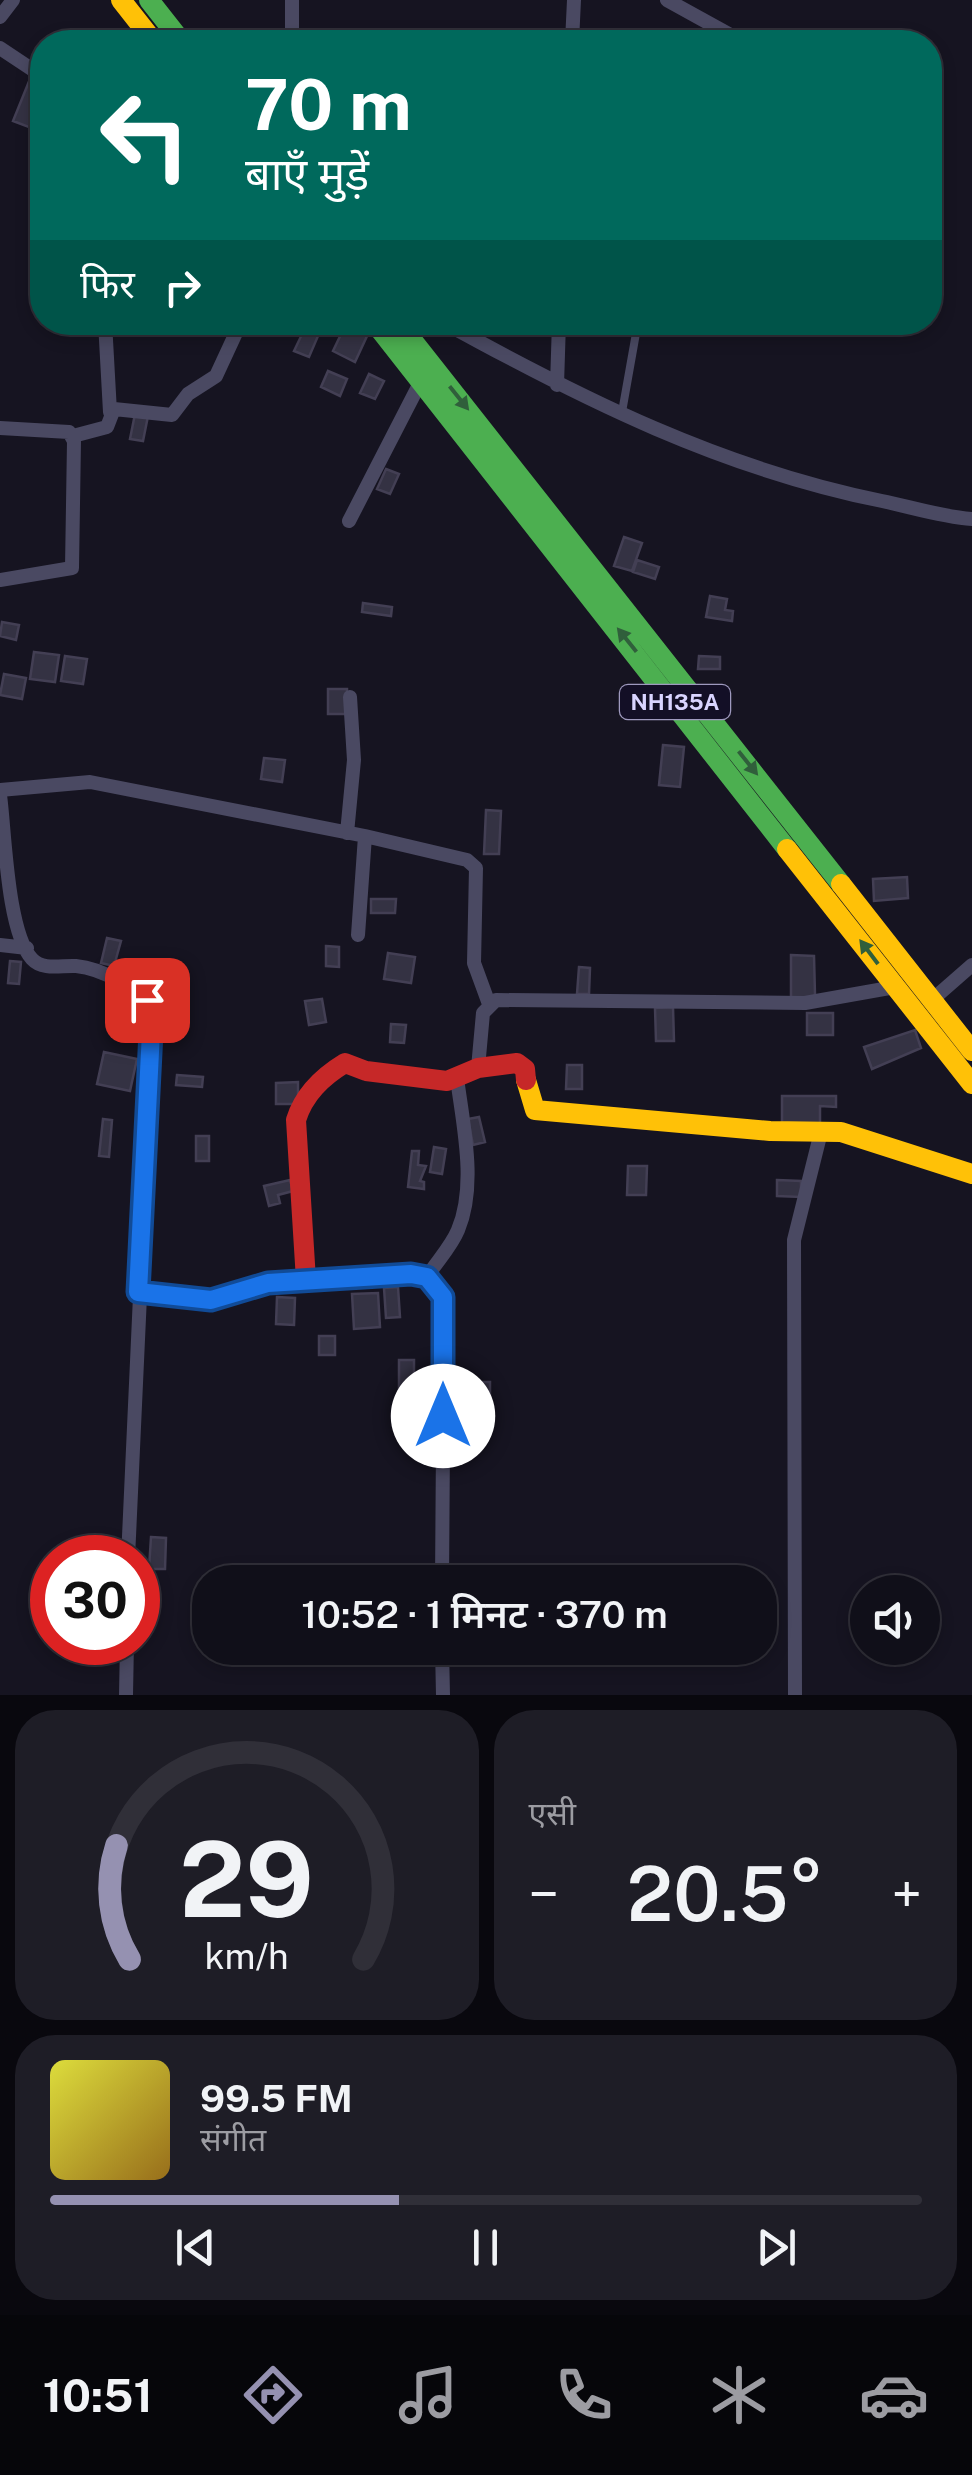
<!DOCTYPE html>
<html lang="hi">
<meta charset="utf-8">
<style>
body{margin:0;font-family:"Public Sans","Noto Sans Devanagari",sans-serif;background:#1e1d26;color:#f1f3f6;height:100vh;display:flex;flex-direction:column;font-size:38px;white-space:nowrap}
*{box-sizing:border-box;margin:0}
p{font-size:32px;color:#9c9ca2}
.icon{flex:none;width:55px;height:55px;fill:none;stroke:currentColor;stroke-width:2;stroke-linecap:round;stroke-linejoin:round}
.map{position:relative;height:1695px;overflow:hidden}
.panel{display:flex;flex-direction:column;gap:15px;padding:15px;background:#09080e;flex:1}
.panel>*{flex:none}
.top-card{position:absolute;left:30px;top:30px;width:912px;height:305px;border-radius:40px;box-shadow:0 5px 15px #0003,0 0 0 2px #302f38;background:#00695c;color:#fff;overflow:hidden}
.buttons{position:absolute;left:850px;top:1575px;display:grid;gap:20px}
.buttons a{display:grid;place-items:center;width:90px;height:90px;border-radius:50%;background:#100f19;box-shadow:0 5px 15px #0003,0 0 0 2px #302f38;font-size:50px}
.speed{position:absolute;left:30px;top:1535px;display:flex;gap:20px;font-size:50px;font-weight:700;text-align:center}
.speed>*{display:grid;place-content:center;width:130px;height:130px;border-radius:50%;background:#100f19;box-shadow:0 5px 15px #0003,0 0 0 2px #302f38;line-height:1}
.speed .limit{border:15px solid #d22;background:#fff;color:#111}
.pin{position:absolute;display:grid;place-items:center;width:85px;height:85px;color:#fff;margin:-42px;border-radius:20px;box-shadow:0 5px 15px #0006}
.me{position:absolute;width:110px;margin:-55px;rotate:0deg;stroke-linejoin:round;filter:drop-shadow(0 0 8px #0008)}
.turn{display:flex;align-items:center;gap:35px;height:210px;padding:0 50px;font-size:45px}
.turn .icon{width:130px;height:130px;stroke-width:2.5}
.turn b{display:block;font-size:70px;line-height:85px}
.then{display:flex;align-items:center;height:95px;padding:0 50px;background:#0003;gap:20px;font-size:38px}
.big{font-size:75px;font-weight:600;line-height:1.1}
.panel .widget{flex:1;display:flex;flex-direction:column;justify-content:center;gap:15px;min-width:0;padding:0 35px;border-radius:40px;background:#1e1d26}
.panel .dial{align-items:center;gap:0}
.dial svg{height:260px;overflow:visible;fill:none;stroke:#302f38;stroke-width:7;stroke-linecap:round;text-anchor:middle}
.dial text{fill:#f1f3f6;stroke:none}
.song{display:flex;align-items:center;gap:30px}
.cover{width:120px;height:120px;border-radius:15px;background:linear-gradient(135deg,hsl(60 70% 55%),hsl(40 70% 35%))}
.played{height:10px;border-radius:5px;background:linear-gradient(90deg,#9591b1 40%,#302f38 40%)}
.keys{display:flex;justify-content:space-around;direction:ltr}
.heat{display:flex;justify-content:space-between;align-items:center;font-size:55px;direction:ltr}
.panel .tiles{flex:1;display:grid;gap:15px;grid-template-columns:1fr 1fr}
.widget:last-child{grid-column:span 2}
.trip{position:absolute;left:192px;top:1565px;width:585px;height:100px;border-radius:40px;background:#100f19;box-shadow:0 5px 15px #0003,0 0 0 2px #302f38;font-weight:600;line-height:100px;text-align:center}
.tab-bar{display:flex;height:160px;justify-content:space-around;align-items:center;background:#06060a;color:#9c9ca2}
.tab-bar .icon{width:70px;height:70px}
.tab-bar .selected{color:#9591b1}
.tab-bar b{font-size:45px;color:#f1f3f6}
.map>svg:first-child{display:block}
.building{fill:#343243;stroke:#433f54;stroke-width:2.5}
.lines{fill:none;stroke-linecap:round;stroke-linejoin:round}
.lane{stroke:#4a4962;stroke-width:8}
.street{stroke:#4a4962;stroke-width:14}
.fast{stroke:#4caf50;stroke-width:20}
.slow{stroke:#ffc107;stroke-width:20}
.jam{stroke:#c62828;stroke-width:20}
.oneway{fill:#305f3b}
.route-casing{stroke:#114b97;stroke-width:25}
.route{stroke:#1a73e8;stroke-width:18}
.labels{text-anchor:middle;stroke-width:10;stroke-linejoin:round;paint-order:stroke}
.shield{fill:#130f26;stroke:#9e99be;stroke-width:2.5}
.shield-label{font-size:22px;font-weight:bold;fill:#d9d4ff}
</style>
<div class="map">
<svg width="972" height="1695" viewBox="0 0 972 1695">
<rect width="100%" height="100%" fill="#161421"/>
<path class="building" d="M 30,79 L 42,84 L 42,108 L 34,129 L 13,121 Z
M 345,326 L 367,336 L 355,362 L 333,351 Z
M 304,330 L 318,336 L 309,357 L 294,351 Z
M 328,371 L 347,379 L 340,396 L 321,387 Z
M 369,374 L 384,381 L 375,399 L 360,393 Z
M 135,414 L 148,416 L 143,441 L 130,439 Z
M 386,469 L 399,474 L 390,494 L 377,489 Z
M 624,537 L 642,543 L 632,571 L 614,566 Z
M 637,560 L 659,567 L 655,579 L 633,572 Z
M 710,596 L 727,599 L 725,610 L 733,611 L 732,621 L 706,617 Z
M 363,603 L 392,607 L 391,616 L 362,612 Z
M 2,622 L 19,625 L 16,640 L 0,636 Z
M 34,652 L 59,655 L 55,682 L 30,679 Z
M 65,656 L 87,659 L 83,684 L 61,681 Z
M 699,656 L 720,657 L 720,669 L 698,669 Z
M 4,674 L 26,678 L 22,699 L 0,695 Z
M 328,689 L 347,689 L 347,714 L 328,714 Z
M 663,745 L 684,747 L 680,787 L 659,785 Z
M 264,758 L 285,760 L 282,782 L 261,779 Z
M 486,810 L 501,811 L 499,854 L 484,854 Z
M 907,877 L 908,898 L 874,901 L 873,879 Z
M 371,899 L 396,899 L 395,913 L 371,913 Z
M 107,938 L 121,941 L 114,966 L 101,963 Z
M 326,946 L 339,947 L 339,967 L 326,966 Z
M 388,953 L 415,957 L 411,983 L 384,979 Z
M 791,955 L 814,956 L 815,995 L 808,999 L 791,999 Z
M 10,961 L 21,962 L 19,984 L 8,983 Z
M 579,967 L 590,968 L 589,994 L 577,994 Z
M 322,999 L 326,1022 L 309,1025 L 305,1001 Z
M 673,1007 L 674,1041 L 656,1041 L 655,1008 Z
M 807,1013 L 833,1013 L 833,1035 L 807,1035 Z
M 391,1024 L 406,1025 L 404,1043 L 390,1042 Z
M 915,1030 L 921,1048 L 872,1069 L 864,1047 Z
M 104,1052 L 137,1059 L 130,1091 L 97,1084 Z
M 567,1065 L 582,1065 L 582,1089 L 566,1089 Z
M 177,1075 L 203,1077 L 202,1087 L 176,1085 Z
M 298,1082 L 298,1104 L 276,1104 L 276,1083 Z
M 782,1096 L 836,1096 L 836,1107 L 820,1106 L 820,1128 L 782,1128 Z
M 479,1117 L 485,1142 L 473,1145 L 468,1119 Z
M 103,1119 L 112,1120 L 109,1157 L 99,1156 Z
M 196,1136 L 209,1136 L 209,1161 L 196,1161 Z
M 434,1147 L 446,1149 L 442,1174 L 430,1172 Z
M 412,1151 L 419,1151 L 418,1165 L 426,1166 L 420,1181 L 424,1182 L 424,1189 L 408,1187 Z
M 628,1166 L 647,1166 L 646,1195 L 627,1195 Z
M 290,1180 L 293,1191 L 278,1195 L 280,1203 L 269,1206 L 264,1186 Z
M 777,1180 L 801,1181 L 801,1197 L 777,1196 Z
M 398,1287 L 400,1317 L 386,1318 L 384,1288 Z
M 378,1293 L 380,1327 L 354,1329 L 352,1294 Z
M 277,1297 L 295,1298 L 294,1325 L 276,1324 Z
M 319,1336 L 335,1336 L 335,1355 L 319,1355 Z
M 399,1360 L 414,1360 L 414,1394 L 399,1394 Z
M 473,1382 L 490,1382 L 490,1401 L 473,1401 Z
M 151,1537 L 166,1538 L 165,1569 L 149,1569 Z"/>
<g class="lines">
<path class="lane" d="M 622,412 L 638,322"/>
<path class="street" d="M 667,0 L 743,42
M 0,17 L 13,0
M 292,42 L 292,0
M 572,42 L 574,0
M 0,48 L 42,76
M 105,322 L 110,412
M 443,322 C 584,400 723,469 882,501 C 911,507 942,517 972,519
M 557,385 L 559,322
M 0,428 L 69,432 L 74,441 L 72,568 L 0,580
M 73,436 L 107,427 L 114,409 L 172,415 L 188,394 L 216,376 L 241,322
M 349,521 L 421,381
M 0,790 L 90,782 L 365,836 L 358,935
M 0,795 C 5,832 7,932 32,959 C 43,971 62,965 76,966 C 99,968 146,990 153,1012 L 128,1558
M 347,833 L 354,760 L 350,697
M 365,836 L 467,860 L 476,868 L 474,963 L 489,1004
M 0,945 L 27,948
M 932,1000 L 972,965
M 478,1068 L 483,1013 L 496,1000 L 805,1003 L 895,987
M 427,1277 C 437,1261 451,1247 458,1230 C 477,1185 463,1125 457,1078
M 138,1292 L 211,1300 L 267,1283 L 411,1274 L 434,1282 L 444,1305 L 442,1582
M 442,1648 L 443,1695
M 126,1695 L 127,1642
M 795,1695 L 794,1240 L 821,1132"/>
<path class="fast" d="M 149,0 L 182,42
M 374,322 L 787,849
M 398,322 L 841,884"/>
<path class="slow" d="M 121,0 L 154,42
M 787,849 L 972,1084
M 841,884 L 972,1051
M 526,1080 L 535,1110 L 770,1131 L 841,1132 L 972,1174"/>
<path class="jam" d="M 306,1280 L 296,1120 C 304,1094 322,1077 345,1063 L 366,1071 L 447,1081 L 478,1068 L 517,1063 L 525,1069 L 526,1080"/>
</g>
<defs><path id="oneway-solid" d="M-6-.8H1V-3.2L6.5 0L1 3.2V.8H-6Z" transform="scale(2.5)"/></defs>
<g class="oneway">
<use href="#oneway-solid" transform="translate(459 398) rotate(51)"/>
<use href="#oneway-solid" transform="translate(627 640) rotate(-129)"/>
<use href="#oneway-solid" transform="translate(748 763) rotate(51)"/>
<use href="#oneway-solid" transform="translate(869 952) rotate(-127)"/>
</g>
<g class="lines">
<g class="route-casing">
<path id="route" d="M 147,1000 L 152,1012 L 138,1292 L 211,1300 L 268,1283 L 411,1274 L 427,1277 L 443,1297 L 443,1416"/>
</g>
<use href="#route" class="route"/>
</g>
<g class="labels">
<rect class="shield" x="620" y="685" width="110" height="34" rx="8"/>
<g class="shield-label">
<text x="675" y="710">NH135A</text>
</g>
</g>
</svg>
<div class="buttons">
<a><svg class="icon" aria-label="sound" viewBox="0 0 24 24"><path d="M4 9h4l5-4v14l-5-4H4zM17 9q2 3 0 6"/></svg></a>
</div>
<div class="speed"><div class="limit">30</div></div>
<div class="pin" style="left:147px;top:1000px;background:#d93025"><svg class="icon" aria-label="arrive" viewBox="0 0 24 24"><path d="M6 21V4h12l-3 4 3 4H6"/></svg></div>
<svg class="me" style="left:443px;top:1416px" viewBox="-20 -20 40 40"><circle r="19" fill="#fff"/><path d="M0-13L10 11 0 6-10 11z" fill="#1a73e8"/></svg>
<div class="trip">10:52 · 1 मिनट · 370 m</div>
<div class="top-card">
<div class="turn"><svg class="icon" aria-label="left" viewBox="0 0 24 24"><path d="M17 20v-9H6M10 6l-5 5 5 5"/></svg><div><b>70 m</b>बाएँ मुड़ें</div></div>
<div class="then">फिर<svg class="icon" aria-label="right" viewBox="0 0 24 24"><path d="M7 20v-9h11M14 6l5 5-5 5"/></svg></div>
</div>
</div>
<section class="panel">
<div class="tiles">
<div class="widget dial"><svg viewBox="0 0 100 80">
<path d="M14 69A42 42 0 1 1 86 69"/>
<path d="M14 69A42 42 0 0 1 10 34" stroke="#9591b1"/>
<text x="50" y="56" font-size="32" font-weight="700">29</text>
<text x="50" y="72" font-size="11">km/h</text>
</svg></div>
<div class="widget"><p>एसी</p>
<div class="heat"><a>−</a><b class="big">20.5°</b><a>+</a></div>
</div>
<div class="widget">
<div class="song"><i class="cover"></i><div><b>99.5 FM</b><p>संगीत</p></div></div>
<div class="played"></div>
<div class="keys"><svg class="icon" aria-label="previous" viewBox="0 0 24 24"><path d="M18 5L8 12l10 7zM5 5v14"/></svg><svg class="icon" aria-label="pause" viewBox="0 0 24 24"><path d="M8 5v14M16 5v14"/></svg><svg class="icon" aria-label="next" viewBox="0 0 24 24"><path d="M6 5l10 7-10 7zM19 5v14"/></svg></div>
</div>
</div>
</section>
<nav class="tab-bar">
<b>10:51</b>
<svg class="icon selected" aria-label="directions" viewBox="0 0 24 24"><path d="M12 3l9 9-9 9-9-9zM9 14v-3h6M13 9l2 2-2 2"/></svg>
<svg class="icon" aria-label="music" viewBox="0 0 24 24"><path d="M9 18V5l10-2v13"/><circle cx="6" cy="18" r="3"/><circle cx="16" cy="16" r="3"/></svg>
<svg class="icon" aria-label="phone" viewBox="0 0 24 24"><path d="M5 4h4l2 5-3 2q2 4 5 5l2-3 5 2v4C11 20 4 13 5 4z"/></svg>
<svg class="icon" aria-label="climate" viewBox="0 0 24 24"><path d="M12 3v18M4 7l16 10M4 17L20 7"/></svg>
<svg class="icon" aria-label="car" viewBox="0 0 24 24"><path d="M5 17H2v-5l4-1 3-4h7l3 4 3 1v5h-3M9 17h6M6 11h13"/><circle cx="7" cy="17" r="2"/><circle cx="17" cy="17" r="2"/></svg>
</nav>
